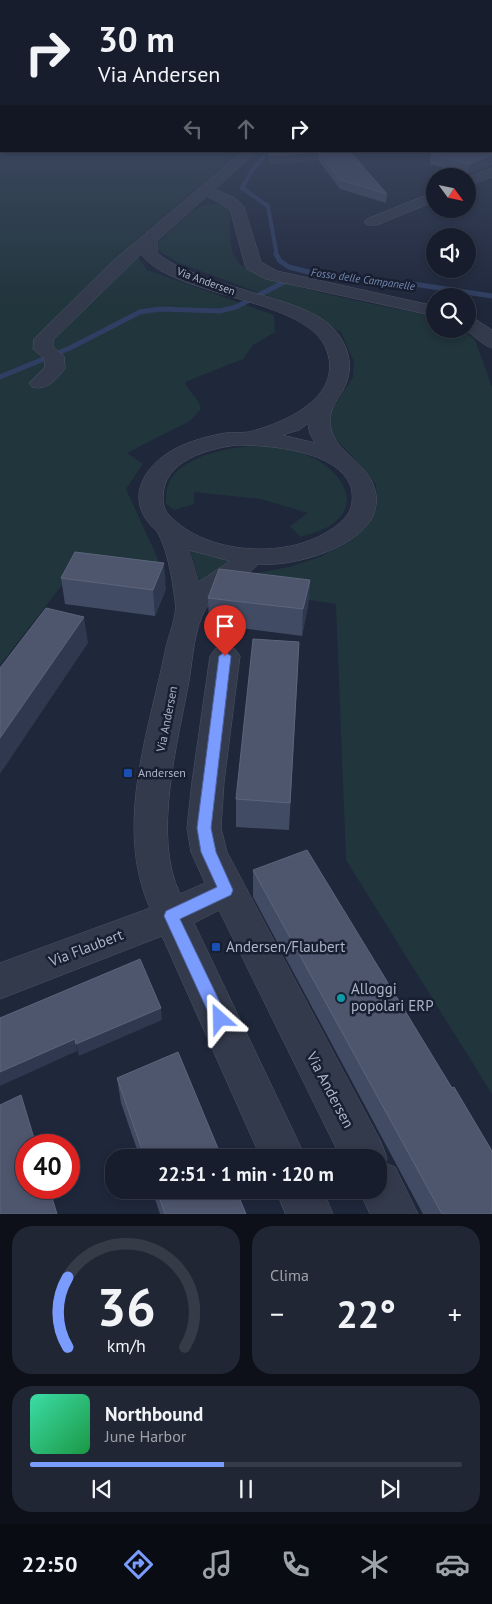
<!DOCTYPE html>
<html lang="it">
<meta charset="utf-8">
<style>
body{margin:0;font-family:"PT Sans",sans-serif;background:#202634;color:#f1f3f6;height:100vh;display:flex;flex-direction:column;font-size:19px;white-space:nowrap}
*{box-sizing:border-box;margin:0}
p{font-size:16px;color:#9ea2a9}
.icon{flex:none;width:28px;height:28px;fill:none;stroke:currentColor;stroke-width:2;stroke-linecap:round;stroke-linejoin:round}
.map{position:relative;height:1214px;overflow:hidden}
.panel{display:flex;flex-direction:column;gap:12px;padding:12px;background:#0d1018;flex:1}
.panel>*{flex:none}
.banner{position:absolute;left:0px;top:0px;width:492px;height:152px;box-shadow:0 2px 8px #0003,0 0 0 1px #363b48;background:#171d2c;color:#f1f3f6;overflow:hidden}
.needle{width:32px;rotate:123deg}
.controls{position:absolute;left:426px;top:168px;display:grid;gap:10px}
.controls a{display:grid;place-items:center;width:50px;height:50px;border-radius:50%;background:#171d2c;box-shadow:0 2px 8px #0003,0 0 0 1px #363b48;font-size:25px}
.speed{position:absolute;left:15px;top:1134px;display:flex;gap:10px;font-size:25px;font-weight:700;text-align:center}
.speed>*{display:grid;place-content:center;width:65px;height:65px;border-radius:50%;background:#171d2c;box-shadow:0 2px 8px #0003,0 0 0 1px #363b48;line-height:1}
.speed .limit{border:8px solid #d22;background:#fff;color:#111}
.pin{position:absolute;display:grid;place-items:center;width:42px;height:42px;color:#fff;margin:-51px -21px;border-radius:50% 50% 50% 0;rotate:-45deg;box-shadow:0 0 5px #0007}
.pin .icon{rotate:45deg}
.me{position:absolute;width:55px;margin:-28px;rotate:335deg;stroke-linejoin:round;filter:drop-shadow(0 0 4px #0008)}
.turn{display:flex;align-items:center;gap:18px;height:105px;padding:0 15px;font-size:22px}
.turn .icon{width:65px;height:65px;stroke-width:2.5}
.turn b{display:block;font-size:35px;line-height:42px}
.lanes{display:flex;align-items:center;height:48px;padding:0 15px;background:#0003;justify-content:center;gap:25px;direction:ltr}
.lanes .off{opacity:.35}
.big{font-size:38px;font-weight:700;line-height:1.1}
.panel .tile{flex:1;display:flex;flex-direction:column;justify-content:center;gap:8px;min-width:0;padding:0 18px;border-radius:20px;background:#202634}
.panel .dial{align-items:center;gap:0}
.dial svg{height:130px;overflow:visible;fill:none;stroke:#363b48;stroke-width:7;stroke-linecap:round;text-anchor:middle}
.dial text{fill:#f1f3f6;stroke:none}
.song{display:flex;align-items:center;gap:15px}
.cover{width:60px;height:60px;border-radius:8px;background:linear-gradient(135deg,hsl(160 70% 55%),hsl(140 70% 35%))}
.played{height:5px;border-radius:2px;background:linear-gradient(90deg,#7b9cff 45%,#363b48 45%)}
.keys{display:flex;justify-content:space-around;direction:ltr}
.heat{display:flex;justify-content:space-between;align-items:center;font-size:28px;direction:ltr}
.panel .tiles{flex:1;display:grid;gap:12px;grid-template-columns:1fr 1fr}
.tile:last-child{grid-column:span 2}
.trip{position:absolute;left:105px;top:1149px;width:282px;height:50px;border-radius:20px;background:#171d2c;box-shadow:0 2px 8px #0003,0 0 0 1px #363b48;font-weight:700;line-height:50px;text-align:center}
.tab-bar{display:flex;height:80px;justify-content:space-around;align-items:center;background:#090c12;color:#9ea2a9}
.tab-bar .icon{width:35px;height:35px}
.tab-bar .active{color:#7b9cff}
.tab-bar b{font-size:22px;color:#f1f3f6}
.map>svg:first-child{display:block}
.green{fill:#21353c}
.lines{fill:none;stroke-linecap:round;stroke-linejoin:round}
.stream-far1{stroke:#2f3e62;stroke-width:4}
.stream{stroke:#2f3e62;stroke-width:5}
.minor-casing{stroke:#4d5466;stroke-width:1}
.minor{fill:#333a4b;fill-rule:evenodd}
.wall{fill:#424b64}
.shaded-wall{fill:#2f384f}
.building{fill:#4e566e;stroke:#5c657c}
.route{fill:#7b9cff;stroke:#5065a6}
.transit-dot{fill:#1a4fb4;stroke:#181f30;stroke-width:2}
.culture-dot{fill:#0f9aa8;stroke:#181f30;stroke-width:2}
.labels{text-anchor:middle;stroke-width:5;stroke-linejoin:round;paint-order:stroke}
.far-water-label{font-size:11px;font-style:italic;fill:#7386b2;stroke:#181f30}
.far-street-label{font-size:11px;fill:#adb4c8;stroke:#181f30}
.street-label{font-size:12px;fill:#adb4c8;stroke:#181f30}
.poi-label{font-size:12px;fill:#adb4c8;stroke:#181f30;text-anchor:start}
.near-poi-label{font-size:15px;fill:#adb4c8;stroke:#181f30;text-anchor:start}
.near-street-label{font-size:15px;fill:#adb4c8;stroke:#181f30}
</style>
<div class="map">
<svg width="492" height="1214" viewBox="0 0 492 1214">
<rect width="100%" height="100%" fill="#1f273b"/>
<path class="green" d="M 0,139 L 1,151 L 236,151 L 236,154 L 134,242 L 132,248 L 147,270 L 274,315 L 275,332 L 253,345 L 243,359 L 185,382 C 189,393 199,398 201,409 L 190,421 L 127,453 L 143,464 L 126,489 L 167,579 L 77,566 L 0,665 Z
M 218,204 L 230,208 C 230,226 227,248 239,263 C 254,283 396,308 427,315 L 435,318 L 435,329 L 461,329 L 475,340 L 492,387 L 492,1094 L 346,860 L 336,604 L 219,587 L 236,577 L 289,567 L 320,557 L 347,543 L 360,533 L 370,521 L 377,506 L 376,485 L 363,468 L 332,435 L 329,414 L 353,377 L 354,362 L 341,332 L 301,308 L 179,263 L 157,250 L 159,241 L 191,212 L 201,206 Z
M 250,446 C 269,447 289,447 307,455 C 339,468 368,505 326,528 C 318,532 309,534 300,537 L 290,526 L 308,513 L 261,499 L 194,492 L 194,504 L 174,510 L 166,504 C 166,499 166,492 167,488 C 175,457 224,449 250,446 Z
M 189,548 L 210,556 L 232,559 L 200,582 Z"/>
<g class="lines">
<path class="stream-far1" d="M 268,151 L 251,172 L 242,188 L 268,206 L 277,256"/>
<path class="stream" d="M 276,254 L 280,261 L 289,267 L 324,276 L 420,285 L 492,296
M 0,377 L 70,348 L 140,312 L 160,309 L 220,311 L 236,307 L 290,279"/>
<g class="minor-casing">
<path id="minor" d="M 243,151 L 257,151 L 215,189 L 235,198 L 244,207 L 261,262 L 277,271 L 435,306 L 435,316 L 266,279 L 247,269 L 245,265 L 230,209 L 207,196 L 157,241 L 157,253 C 187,278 256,291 295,306 C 308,311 324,318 334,329 C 350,347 355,370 342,392 C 336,401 329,411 330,423 C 332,450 363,460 373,484 C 396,540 297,568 258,564 C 253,571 247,573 240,577 C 227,585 214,595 206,608 C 194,629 193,657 189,681 C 178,742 152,836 180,894 L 205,883 L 191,852 L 187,828 L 192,782 L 210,656 L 215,649 L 225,646 L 235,649 L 240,656 L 224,782 L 221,828 L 227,852 L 381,1142 L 387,1158 L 385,1163 L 395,1167 L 418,1214 L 370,1214 L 359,1190 L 379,1190 L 379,1158 L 341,1158 L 219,910 L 194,923 L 306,1158 L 261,1158 L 162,936 L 0,999 L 0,963 L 150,908 C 114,827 148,734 165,652 C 168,635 178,616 175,600 C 172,579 168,551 158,533 C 156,529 151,527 149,523 C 136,508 136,489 147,473 C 164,448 197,438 226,433 C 233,432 242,433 249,432 C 284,423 343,398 327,351 C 309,297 175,299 141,254 L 53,340 L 53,347 L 64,356 L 65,368 C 57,380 46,391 32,387 L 29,383 L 45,367 L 44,358 L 33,349 L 34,339 L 112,262 ZM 308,424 L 310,434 L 315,443 L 282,435 L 299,430 ZM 236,445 C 269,445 338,450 351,487 C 353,495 353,505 349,512 C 344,521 335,527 327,532 C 284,559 207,554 171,517 C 165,512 163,505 163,497 C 163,461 207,449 236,445 ZM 189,550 L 230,561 L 199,582 Z
M 492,168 L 492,177 L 468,186 L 468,177 Z
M 435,192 L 435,201 L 377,225 L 367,225 L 364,222 L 367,219 Z
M 468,317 L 475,319 L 492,330 L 492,348 C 482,345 474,335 464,329 L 468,329 Z
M 276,1190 L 323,1190 L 333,1214 L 286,1214 Z"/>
</g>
<use href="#minor" class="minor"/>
</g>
<path class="wall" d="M 491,135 L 492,135 L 492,152 L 485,151 L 491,151 Z
M 268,151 L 346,151 L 387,194 L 386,203 L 340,189 L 318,160 L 270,164 Z
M 492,152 L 468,175 L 430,164 L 431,153 Z
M 61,578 L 166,589 L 155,616 L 65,604 Z
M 310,580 L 308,606 L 302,636 L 209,624 L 208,598 Z
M 298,668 L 289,830 L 236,827 L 236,799 Z
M 253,870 L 452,1088 L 492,1214 L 423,1214 L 253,897 Z
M 117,1078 L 222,1158 L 140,1158 L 121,1103 Z
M 152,1190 L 236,1190 L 246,1214 L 160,1214 Z"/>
<path class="shaded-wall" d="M 318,152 L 318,160 L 270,164 L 270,156 Z
M 492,155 L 492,165 L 468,175 L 469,164 Z
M 164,563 L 166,589 L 155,616 L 153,590 Z
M 310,580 L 308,606 L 302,636 L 303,609 Z
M 84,617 L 88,643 L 0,774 L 0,738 Z
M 161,1008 L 162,1020 L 79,1056 L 76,1044 Z
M 75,1039 L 77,1051 L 0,1086 L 0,1072 Z"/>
<path class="building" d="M 269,151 L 346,151 L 355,157 L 387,194 L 340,180 L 318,152 L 270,156 Z
M 437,151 L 484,151 L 492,152 L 492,155 L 469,164 L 431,153 Z
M 75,552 L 164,563 L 153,590 L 61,578 Z
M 219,569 L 310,580 L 303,609 L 208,598 Z
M 46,608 L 84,617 L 0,738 L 0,668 Z
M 253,639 L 299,642 L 290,803 L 236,799 Z
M 307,850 L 452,1088 L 454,1087 L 492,1151 L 492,1214 L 442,1214 L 253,870 Z
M 140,959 L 161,1008 L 76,1044 L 75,1039 L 0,1072 L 0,1018 Z
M 178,1052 L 222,1158 L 145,1158 L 117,1078 Z
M 21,1095 L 36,1145 L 26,1145 L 26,1188 L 49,1188 L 57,1214 L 0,1214 L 0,1105 Z
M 157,1190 L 236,1190 L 246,1214 L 165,1214 Z"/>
<linearGradient id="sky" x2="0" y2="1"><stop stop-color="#111520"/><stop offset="0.44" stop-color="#3c4760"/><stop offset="1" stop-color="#3c4760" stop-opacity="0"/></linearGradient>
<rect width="492" height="305" fill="url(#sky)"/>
<path class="route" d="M 225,652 L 231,656 L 211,828 L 216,852 L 233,890 L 231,895 L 180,919 L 228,1019 L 225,1025 L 220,1027 L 214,1025 L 164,916 L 166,911 L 217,887 L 201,852 L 197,828 L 219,656 Z"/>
<g class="transit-dot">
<rect x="123" y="768" width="10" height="10" rx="2.5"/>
<rect x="211" y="942" width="10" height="10" rx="2.5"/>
</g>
<circle class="culture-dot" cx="341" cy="998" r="5"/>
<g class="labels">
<g class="far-water-label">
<text transform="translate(363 279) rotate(8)" y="4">Fosso delle Campanelle</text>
</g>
<g class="far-street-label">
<text transform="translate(206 281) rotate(20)" y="4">Via Andersen</text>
</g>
<g class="street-label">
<text transform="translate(167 719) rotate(-79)" y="4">Via Andersen</text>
</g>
<g class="poi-label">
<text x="138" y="777">Andersen</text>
</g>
<g class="near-poi-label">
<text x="226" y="952">Andersen/Flaubert</text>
<text x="351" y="994">Alloggi<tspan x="351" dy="17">popolari ERP</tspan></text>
</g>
<g class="near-street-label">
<text transform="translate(86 948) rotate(-21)" y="5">Via Flaubert</text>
<text transform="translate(330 1090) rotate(62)" y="5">Via Andersen</text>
</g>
</g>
</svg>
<div class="controls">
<a><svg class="needle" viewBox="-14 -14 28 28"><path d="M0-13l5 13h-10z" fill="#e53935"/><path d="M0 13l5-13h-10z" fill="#9ea2a9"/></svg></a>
<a><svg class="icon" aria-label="sound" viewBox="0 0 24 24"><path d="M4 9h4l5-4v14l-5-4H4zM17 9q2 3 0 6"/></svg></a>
<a><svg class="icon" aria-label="search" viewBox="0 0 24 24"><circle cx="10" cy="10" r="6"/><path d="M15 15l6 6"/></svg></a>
</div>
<div class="speed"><div class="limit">40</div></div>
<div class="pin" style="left:225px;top:656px;background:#d93025"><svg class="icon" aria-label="arrive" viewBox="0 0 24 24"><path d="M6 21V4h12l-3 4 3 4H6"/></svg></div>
<svg class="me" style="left:220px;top:1019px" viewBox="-20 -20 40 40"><path d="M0-17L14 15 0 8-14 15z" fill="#7b9cff" stroke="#fff" stroke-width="4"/></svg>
<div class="trip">22:51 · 1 min · 120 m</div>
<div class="banner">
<div class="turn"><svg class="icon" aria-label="right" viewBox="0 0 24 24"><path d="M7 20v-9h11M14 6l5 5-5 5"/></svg><div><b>30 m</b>Via Andersen</div></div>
<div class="lanes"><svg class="icon off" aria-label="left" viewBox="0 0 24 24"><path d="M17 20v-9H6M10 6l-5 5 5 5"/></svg><svg class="icon off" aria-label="ahead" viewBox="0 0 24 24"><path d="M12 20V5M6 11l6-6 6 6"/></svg><svg class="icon" aria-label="right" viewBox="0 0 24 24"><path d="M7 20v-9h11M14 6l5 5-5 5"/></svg></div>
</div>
</div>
<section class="panel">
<div class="tiles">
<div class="tile dial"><svg viewBox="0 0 100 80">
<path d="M14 69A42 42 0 1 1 86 69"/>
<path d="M14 69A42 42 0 0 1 14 26" stroke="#7b9cff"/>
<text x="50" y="56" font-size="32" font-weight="700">36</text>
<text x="50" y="72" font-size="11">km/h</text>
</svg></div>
<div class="tile"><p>Clima</p>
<div class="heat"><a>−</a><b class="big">22°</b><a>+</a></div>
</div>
<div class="tile">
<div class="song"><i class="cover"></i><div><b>Northbound</b><p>June Harbor</p></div></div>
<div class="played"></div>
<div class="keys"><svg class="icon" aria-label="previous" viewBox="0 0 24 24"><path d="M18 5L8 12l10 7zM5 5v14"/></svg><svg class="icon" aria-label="pause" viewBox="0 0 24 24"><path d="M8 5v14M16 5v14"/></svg><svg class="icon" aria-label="next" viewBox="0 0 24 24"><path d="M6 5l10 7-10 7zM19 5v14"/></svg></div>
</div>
</div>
</section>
<nav class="tab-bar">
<b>22:50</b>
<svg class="icon active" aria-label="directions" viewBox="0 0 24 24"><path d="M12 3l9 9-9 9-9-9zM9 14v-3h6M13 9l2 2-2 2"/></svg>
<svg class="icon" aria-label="music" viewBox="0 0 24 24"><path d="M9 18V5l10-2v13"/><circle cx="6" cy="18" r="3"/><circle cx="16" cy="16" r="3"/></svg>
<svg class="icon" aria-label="phone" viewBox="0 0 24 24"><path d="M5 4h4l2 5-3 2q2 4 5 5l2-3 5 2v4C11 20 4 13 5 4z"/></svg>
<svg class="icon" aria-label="climate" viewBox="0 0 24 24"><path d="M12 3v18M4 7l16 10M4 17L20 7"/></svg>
<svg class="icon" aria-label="car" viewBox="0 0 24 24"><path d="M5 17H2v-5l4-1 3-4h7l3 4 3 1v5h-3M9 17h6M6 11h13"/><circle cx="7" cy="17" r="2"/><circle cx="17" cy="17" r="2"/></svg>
</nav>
